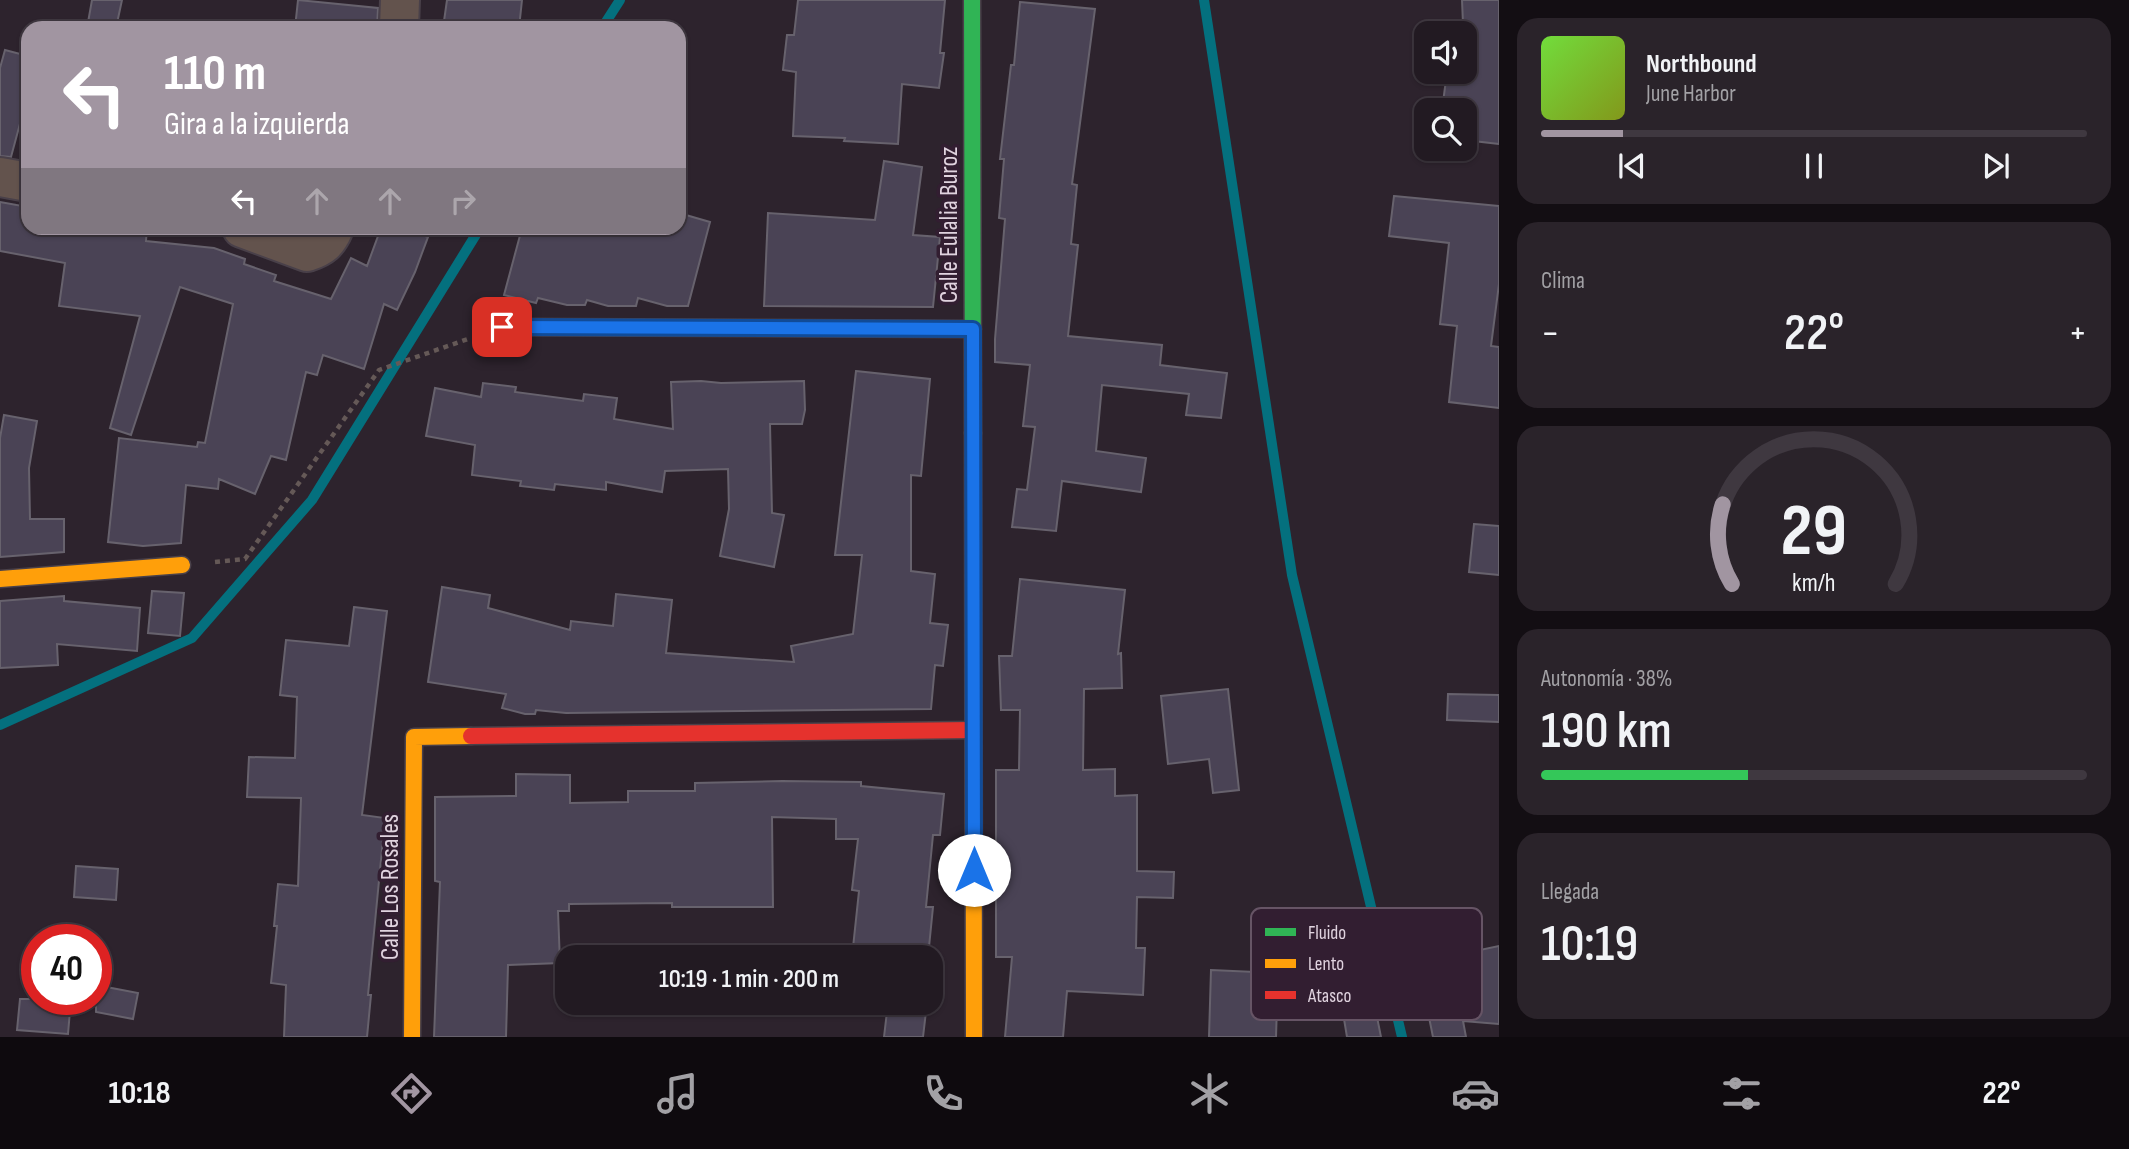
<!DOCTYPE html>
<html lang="es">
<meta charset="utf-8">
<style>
body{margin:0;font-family:"Sofia Sans Condensed",sans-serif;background:#2a232a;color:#f1f3f6;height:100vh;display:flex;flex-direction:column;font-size:26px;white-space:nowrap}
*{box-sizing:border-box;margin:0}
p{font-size:23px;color:#a2a1a5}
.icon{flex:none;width:38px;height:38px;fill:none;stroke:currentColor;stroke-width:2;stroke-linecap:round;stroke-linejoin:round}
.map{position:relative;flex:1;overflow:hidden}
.panel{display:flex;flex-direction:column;gap:18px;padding:18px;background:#130e13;width:630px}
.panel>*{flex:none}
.top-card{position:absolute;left:21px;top:21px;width:665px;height:214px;border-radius:21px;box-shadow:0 2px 5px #0004,0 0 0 2px #3f3840;background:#a195a1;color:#fff;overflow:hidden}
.controls{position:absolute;left:1414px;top:21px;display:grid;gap:14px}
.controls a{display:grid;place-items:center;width:63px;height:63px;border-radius:14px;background:#221a22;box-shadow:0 2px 5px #0004,0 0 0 2px #3f3840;font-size:35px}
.speed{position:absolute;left:21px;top:924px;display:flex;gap:14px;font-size:35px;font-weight:700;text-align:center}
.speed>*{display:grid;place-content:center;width:91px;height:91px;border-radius:50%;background:#221a22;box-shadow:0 2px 5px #0004,0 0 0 2px #3f3840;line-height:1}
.speed .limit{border:10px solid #d22;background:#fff;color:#111}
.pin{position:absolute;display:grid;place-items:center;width:60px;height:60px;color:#fff;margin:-30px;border-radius:14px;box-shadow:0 4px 10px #0006}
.me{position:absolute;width:77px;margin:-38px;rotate:0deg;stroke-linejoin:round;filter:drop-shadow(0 0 5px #0008)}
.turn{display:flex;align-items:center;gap:24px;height:147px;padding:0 28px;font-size:32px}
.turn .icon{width:91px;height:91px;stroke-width:2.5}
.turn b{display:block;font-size:49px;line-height:60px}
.lanes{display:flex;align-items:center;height:66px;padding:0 28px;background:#0003;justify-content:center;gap:35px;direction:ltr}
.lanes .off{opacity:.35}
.big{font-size:52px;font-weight:600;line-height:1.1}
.panel .tile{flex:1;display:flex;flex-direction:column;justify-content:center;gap:10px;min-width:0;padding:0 24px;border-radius:21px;background:#2a232a}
.panel .dial{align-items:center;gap:0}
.dial svg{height:182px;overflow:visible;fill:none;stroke:#3f3840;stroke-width:7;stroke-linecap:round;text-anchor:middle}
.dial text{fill:#f1f3f6;stroke:none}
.song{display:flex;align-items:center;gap:21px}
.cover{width:84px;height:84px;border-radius:10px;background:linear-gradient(135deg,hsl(100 70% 55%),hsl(70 70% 35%))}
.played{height:7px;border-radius:4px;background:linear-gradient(90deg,#a195a1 15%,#3f3840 15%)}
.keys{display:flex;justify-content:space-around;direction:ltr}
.heat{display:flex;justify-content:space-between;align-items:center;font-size:38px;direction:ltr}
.charge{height:10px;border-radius:5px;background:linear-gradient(90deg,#34c759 38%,#3f3840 0)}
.trip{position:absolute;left:555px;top:945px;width:388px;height:70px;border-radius:21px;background:#221a22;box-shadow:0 2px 5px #0004,0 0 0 2px #3f3840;font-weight:600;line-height:70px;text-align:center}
.menu{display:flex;height:112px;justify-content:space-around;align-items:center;background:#0e0a0e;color:#a2a1a5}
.menu .icon{width:49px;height:49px}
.menu .current{color:#a195a1}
.menu b{font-size:32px;color:#f1f3f6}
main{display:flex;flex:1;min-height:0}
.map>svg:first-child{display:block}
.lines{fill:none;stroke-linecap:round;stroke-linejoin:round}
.stream{stroke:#04707e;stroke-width:10}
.building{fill:#4a4355;stroke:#67626d;stroke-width:2}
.street-casing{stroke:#494049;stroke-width:42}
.fast-casing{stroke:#494049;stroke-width:19}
.slow-casing{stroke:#494049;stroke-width:19}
.jam-casing{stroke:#494049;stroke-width:19}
.path{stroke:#655957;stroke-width:4.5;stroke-dasharray:5 5;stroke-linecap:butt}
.street{stroke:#63534d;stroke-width:38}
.fast{stroke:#30b455;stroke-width:16}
.slow{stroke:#ff9f0a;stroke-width:16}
.jam{stroke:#e5322d;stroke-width:16}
.route-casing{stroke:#114b97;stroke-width:18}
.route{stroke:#1a73e8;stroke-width:12}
.labels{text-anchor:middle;stroke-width:7;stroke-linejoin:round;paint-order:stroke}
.street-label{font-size:26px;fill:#e0d3df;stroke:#321e31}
.key{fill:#321e31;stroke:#665465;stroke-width:2}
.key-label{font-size:19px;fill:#e0d3df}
</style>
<main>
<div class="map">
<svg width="1499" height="1037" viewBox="0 0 1499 1037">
<rect width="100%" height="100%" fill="#2d232d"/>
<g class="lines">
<path class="stream" d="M 1204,0 L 1292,575 L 1402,1037
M 602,28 L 620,0
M 0,725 L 192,638 L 312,500 L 480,228"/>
</g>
<path class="building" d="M 92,0 L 122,0 L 116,28 L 87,28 Z
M 298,0 L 378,8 L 377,28 L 295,28 Z
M 447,0 L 522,0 L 519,28 L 443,28 Z
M 798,0 L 945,0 L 940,53 L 944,53 L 939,88 L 902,84 L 898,144 L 844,141 L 845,138 L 793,136 L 796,72 L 783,70 L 787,35 L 794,35 Z
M 1462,0 L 1499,0 L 1499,144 L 1465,140 L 1465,110 L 1442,110 L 1447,72 L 1462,74 L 1462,72 L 1465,72 Z
M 1020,2 L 1095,9 L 1072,184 L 1077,185 L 1071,244 L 1078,245 L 1068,336 L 1162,345 L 1160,365 L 1227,373 L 1221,418 L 1186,415 L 1189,394 L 1102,385 L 1096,451 L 1146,458 L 1141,492 L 1062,481 L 1056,531 L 1012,527 L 1017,489 L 1027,490 L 1035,427 L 1023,426 L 1030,365 L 995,362 L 995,339 L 1005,219 L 999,218 L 1004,159 L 1000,159 L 1011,65 L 1014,65 Z
M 5,50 L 28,56 L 28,94 L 11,157 L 0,156 L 0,68 Z
M 884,161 L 922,167 L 913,235 L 940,237 L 933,307 L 764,306 L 768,213 L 875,220 Z
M 1394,196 L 1499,206 L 1499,284 L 1491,346 L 1499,347 L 1499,408 L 1449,402 L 1457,326 L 1440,324 L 1449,243 L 1389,236 Z
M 0,202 L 28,207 L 28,228 L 147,228 L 146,241 L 214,248 L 245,259 L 244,264 L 276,275 L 274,281 L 331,299 L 351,258 L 367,266 L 381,228 L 402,228 L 428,237 L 415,272 L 397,310 L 384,304 L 364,369 L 323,355 L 317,375 L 306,372 L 286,460 L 271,456 L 255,494 L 219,479 L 218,489 L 186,485 L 181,543 L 143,546 L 108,542 L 119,438 L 197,447 L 198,442 L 205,443 L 233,304 L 180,287 L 131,435 L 110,428 L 140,316 L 59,306 L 65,263 L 0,251 Z
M 679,213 L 710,222 L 688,306 L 667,306 L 638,298 L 636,306 L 608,306 L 587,300 L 585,305 L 567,305 L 538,298 L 536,303 L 504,295 L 522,228 L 679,228 Z
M 856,371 L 930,379 L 921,476 L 911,475 L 911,571 L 935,574 L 930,623 L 948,625 L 943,666 L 935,665 L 931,709 L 566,713 L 536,710 L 535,714 L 525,714 L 502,708 L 506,694 L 428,682 L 442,587 L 490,595 L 488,608 L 570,630 L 571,621 L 613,626 L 616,594 L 672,600 L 666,653 L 794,662 L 791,646 L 853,634 L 862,555 L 835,555 Z
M 701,381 L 721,383 L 804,381 L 805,410 L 802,424 L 770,424 L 772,513 L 784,515 L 774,567 L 720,556 L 729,509 L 728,469 L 665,471 L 662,492 L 606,482 L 606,490 L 555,484 L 554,490 L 520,486 L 521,481 L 472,475 L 475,445 L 426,436 L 435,388 L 481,397 L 483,383 L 516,387 L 515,392 L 583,401 L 584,394 L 617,398 L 614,419 L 673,429 L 671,382 Z
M 4,415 L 37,421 L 29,468 L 30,519 L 64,519 L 64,552 L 0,557 L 0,438 Z
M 1474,524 L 1499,526 L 1499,575 L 1469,572 Z
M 1020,579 L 1125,590 L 1118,654 L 1121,653 L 1122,688 L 1084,689 L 1083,770 L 1115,769 L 1115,796 L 1137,795 L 1137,871 L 1174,872 L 1173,898 L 1137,897 L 1136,948 L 1145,948 L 1143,995 L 1067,991 L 1063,1037 L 1005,1037 L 1012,957 L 996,957 L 996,770 L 1019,770 L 1020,710 L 1001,710 L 999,656 L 1012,656 Z
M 152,591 L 184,593 L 180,636 L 148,633 Z
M 64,596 L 64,601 L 140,608 L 137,651 L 57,644 L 58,665 L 0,668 L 0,601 Z
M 354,607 L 387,611 L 362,815 L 385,818 L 368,995 L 371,995 L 367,1037 L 284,1037 L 286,985 L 271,983 L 277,926 L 274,926 L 278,884 L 298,886 L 301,798 L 247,797 L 249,757 L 295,758 L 297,697 L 280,695 L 286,640 L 349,646 Z
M 1228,689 L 1239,790 L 1213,793 L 1209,759 L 1168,764 L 1161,696 Z
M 1448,694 L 1499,695 L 1499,722 L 1447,720 Z
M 516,774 L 570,775 L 570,803 L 628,802 L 628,791 L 695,791 L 695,783 L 782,781 L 861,782 L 861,786 L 944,794 L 940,835 L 933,835 L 926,907 L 933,907 L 928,957 L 852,957 L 859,891 L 852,890 L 858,839 L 836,839 L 836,819 L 772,817 L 773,907 L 672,907 L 672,903 L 569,904 L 569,911 L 558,911 L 560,963 L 508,965 L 506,1037 L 434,1037 L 440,882 L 435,881 L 435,797 L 516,796 Z
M 76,866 L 118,869 L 116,900 L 74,897 Z
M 1499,946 L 1499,1024 L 1463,1021 L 1466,1037 L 1433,1037 L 1418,963 Z
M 1211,970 L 1278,973 L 1276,1037 L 1209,1037 Z
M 96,985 L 138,993 L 133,1019 L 96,1012 Z
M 20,999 L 71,999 L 68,1034 L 17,1030 Z
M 888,1003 L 927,1003 L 923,1037 L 884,1037 Z
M 1375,1007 L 1381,1037 L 1347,1037 L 1343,1013 Z"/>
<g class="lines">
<g class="street-casing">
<path id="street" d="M 399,28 L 400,0
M 0,177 L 28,182
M 242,228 L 307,252 C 322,247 328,242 334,228"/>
</g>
<g class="fast-casing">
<path id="fast" d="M 972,0 L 973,433
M 501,327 L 973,329"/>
</g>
<g class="slow-casing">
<path id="slow" d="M 973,433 L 974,1037
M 0,579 L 182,565
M 412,1037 L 414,737 L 471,736"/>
</g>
<g class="jam-casing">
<path id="jam" d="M 471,736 L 973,730"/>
</g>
<path class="path" d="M 215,562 L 245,559 L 379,370 L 468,339"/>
<use href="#street" class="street"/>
<use href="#fast" class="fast"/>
<use href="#slow" class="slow"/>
<use href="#jam" class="jam"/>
</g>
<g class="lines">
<g class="route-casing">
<path id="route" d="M 502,327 L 973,329 L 974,870"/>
</g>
<use href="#route" class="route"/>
</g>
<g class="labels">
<g class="street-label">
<text transform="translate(948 225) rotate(-90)" y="9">Calle Eulalia Buroz</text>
<text transform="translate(389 887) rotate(-90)" y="9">Calle Los Rosales</text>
</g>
</g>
<rect x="1251" y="908" width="231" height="112" rx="10" class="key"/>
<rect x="1265" y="928" width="31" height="8" fill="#30b455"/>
<rect x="1265" y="959" width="31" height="9" fill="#ff9f0a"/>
<rect x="1265" y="991" width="31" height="8" fill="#e5322d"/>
<g class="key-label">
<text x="1308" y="939">Fluido</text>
<text x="1308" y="970">Lento</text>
<text x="1308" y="1002">Atasco</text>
</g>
</svg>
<div class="controls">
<a><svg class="icon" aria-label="sound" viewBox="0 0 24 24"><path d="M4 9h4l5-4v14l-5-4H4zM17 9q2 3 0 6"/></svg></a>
<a><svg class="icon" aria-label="search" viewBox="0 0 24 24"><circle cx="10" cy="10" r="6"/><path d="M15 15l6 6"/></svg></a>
</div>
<div class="speed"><div class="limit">40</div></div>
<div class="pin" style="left:502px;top:327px;background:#d93025"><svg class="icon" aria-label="arrive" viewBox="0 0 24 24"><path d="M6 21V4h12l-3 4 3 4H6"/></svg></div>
<svg class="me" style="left:974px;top:870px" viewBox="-20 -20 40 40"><circle r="19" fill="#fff"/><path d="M0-13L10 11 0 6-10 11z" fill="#1a73e8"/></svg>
<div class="trip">10:19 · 1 min · 200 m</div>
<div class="top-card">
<div class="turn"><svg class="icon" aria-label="left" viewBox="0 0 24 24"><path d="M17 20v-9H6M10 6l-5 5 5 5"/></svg><div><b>110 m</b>Gira a la izquierda</div></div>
<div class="lanes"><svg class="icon" aria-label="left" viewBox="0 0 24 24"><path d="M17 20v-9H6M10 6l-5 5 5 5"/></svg><svg class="icon off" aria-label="ahead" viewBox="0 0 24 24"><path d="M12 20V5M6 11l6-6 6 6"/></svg><svg class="icon off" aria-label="ahead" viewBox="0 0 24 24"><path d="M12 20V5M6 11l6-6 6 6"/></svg><svg class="icon off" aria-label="right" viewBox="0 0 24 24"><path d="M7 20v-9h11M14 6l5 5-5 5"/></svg></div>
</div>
</div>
<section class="panel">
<div class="tile">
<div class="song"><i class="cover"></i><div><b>Northbound</b><p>June Harbor</p></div></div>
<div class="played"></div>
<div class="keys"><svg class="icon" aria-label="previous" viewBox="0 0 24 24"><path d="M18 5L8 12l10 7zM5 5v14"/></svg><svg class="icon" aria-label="pause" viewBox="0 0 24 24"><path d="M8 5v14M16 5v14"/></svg><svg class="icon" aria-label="next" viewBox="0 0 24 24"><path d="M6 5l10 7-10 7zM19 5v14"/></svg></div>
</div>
<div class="tile"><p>Clima</p>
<div class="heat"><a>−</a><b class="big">22°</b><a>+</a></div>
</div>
<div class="tile dial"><svg viewBox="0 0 100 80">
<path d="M14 69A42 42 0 1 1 86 69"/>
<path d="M14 69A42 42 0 0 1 10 34" stroke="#a195a1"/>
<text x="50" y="56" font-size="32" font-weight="700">29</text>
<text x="50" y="72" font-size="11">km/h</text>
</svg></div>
<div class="tile"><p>Autonomía · 38%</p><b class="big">190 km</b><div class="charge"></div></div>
<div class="tile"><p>Llegada</p><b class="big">10:19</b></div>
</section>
</main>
<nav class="menu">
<b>10:18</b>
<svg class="icon current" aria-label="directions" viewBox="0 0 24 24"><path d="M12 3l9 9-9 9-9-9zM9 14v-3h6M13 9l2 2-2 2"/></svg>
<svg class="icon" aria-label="music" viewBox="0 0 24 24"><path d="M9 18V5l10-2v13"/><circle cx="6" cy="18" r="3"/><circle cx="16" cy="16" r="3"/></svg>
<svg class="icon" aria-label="phone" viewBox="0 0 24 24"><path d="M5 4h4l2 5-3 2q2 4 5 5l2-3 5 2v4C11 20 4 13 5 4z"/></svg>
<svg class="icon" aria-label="climate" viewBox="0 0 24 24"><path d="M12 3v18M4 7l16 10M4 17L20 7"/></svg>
<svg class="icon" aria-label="car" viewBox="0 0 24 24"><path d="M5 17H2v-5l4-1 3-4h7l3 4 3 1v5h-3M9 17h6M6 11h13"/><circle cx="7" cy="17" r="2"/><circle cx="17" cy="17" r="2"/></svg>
<svg class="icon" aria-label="filters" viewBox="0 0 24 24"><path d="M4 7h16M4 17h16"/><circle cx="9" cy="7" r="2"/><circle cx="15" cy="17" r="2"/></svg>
<b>22°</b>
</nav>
